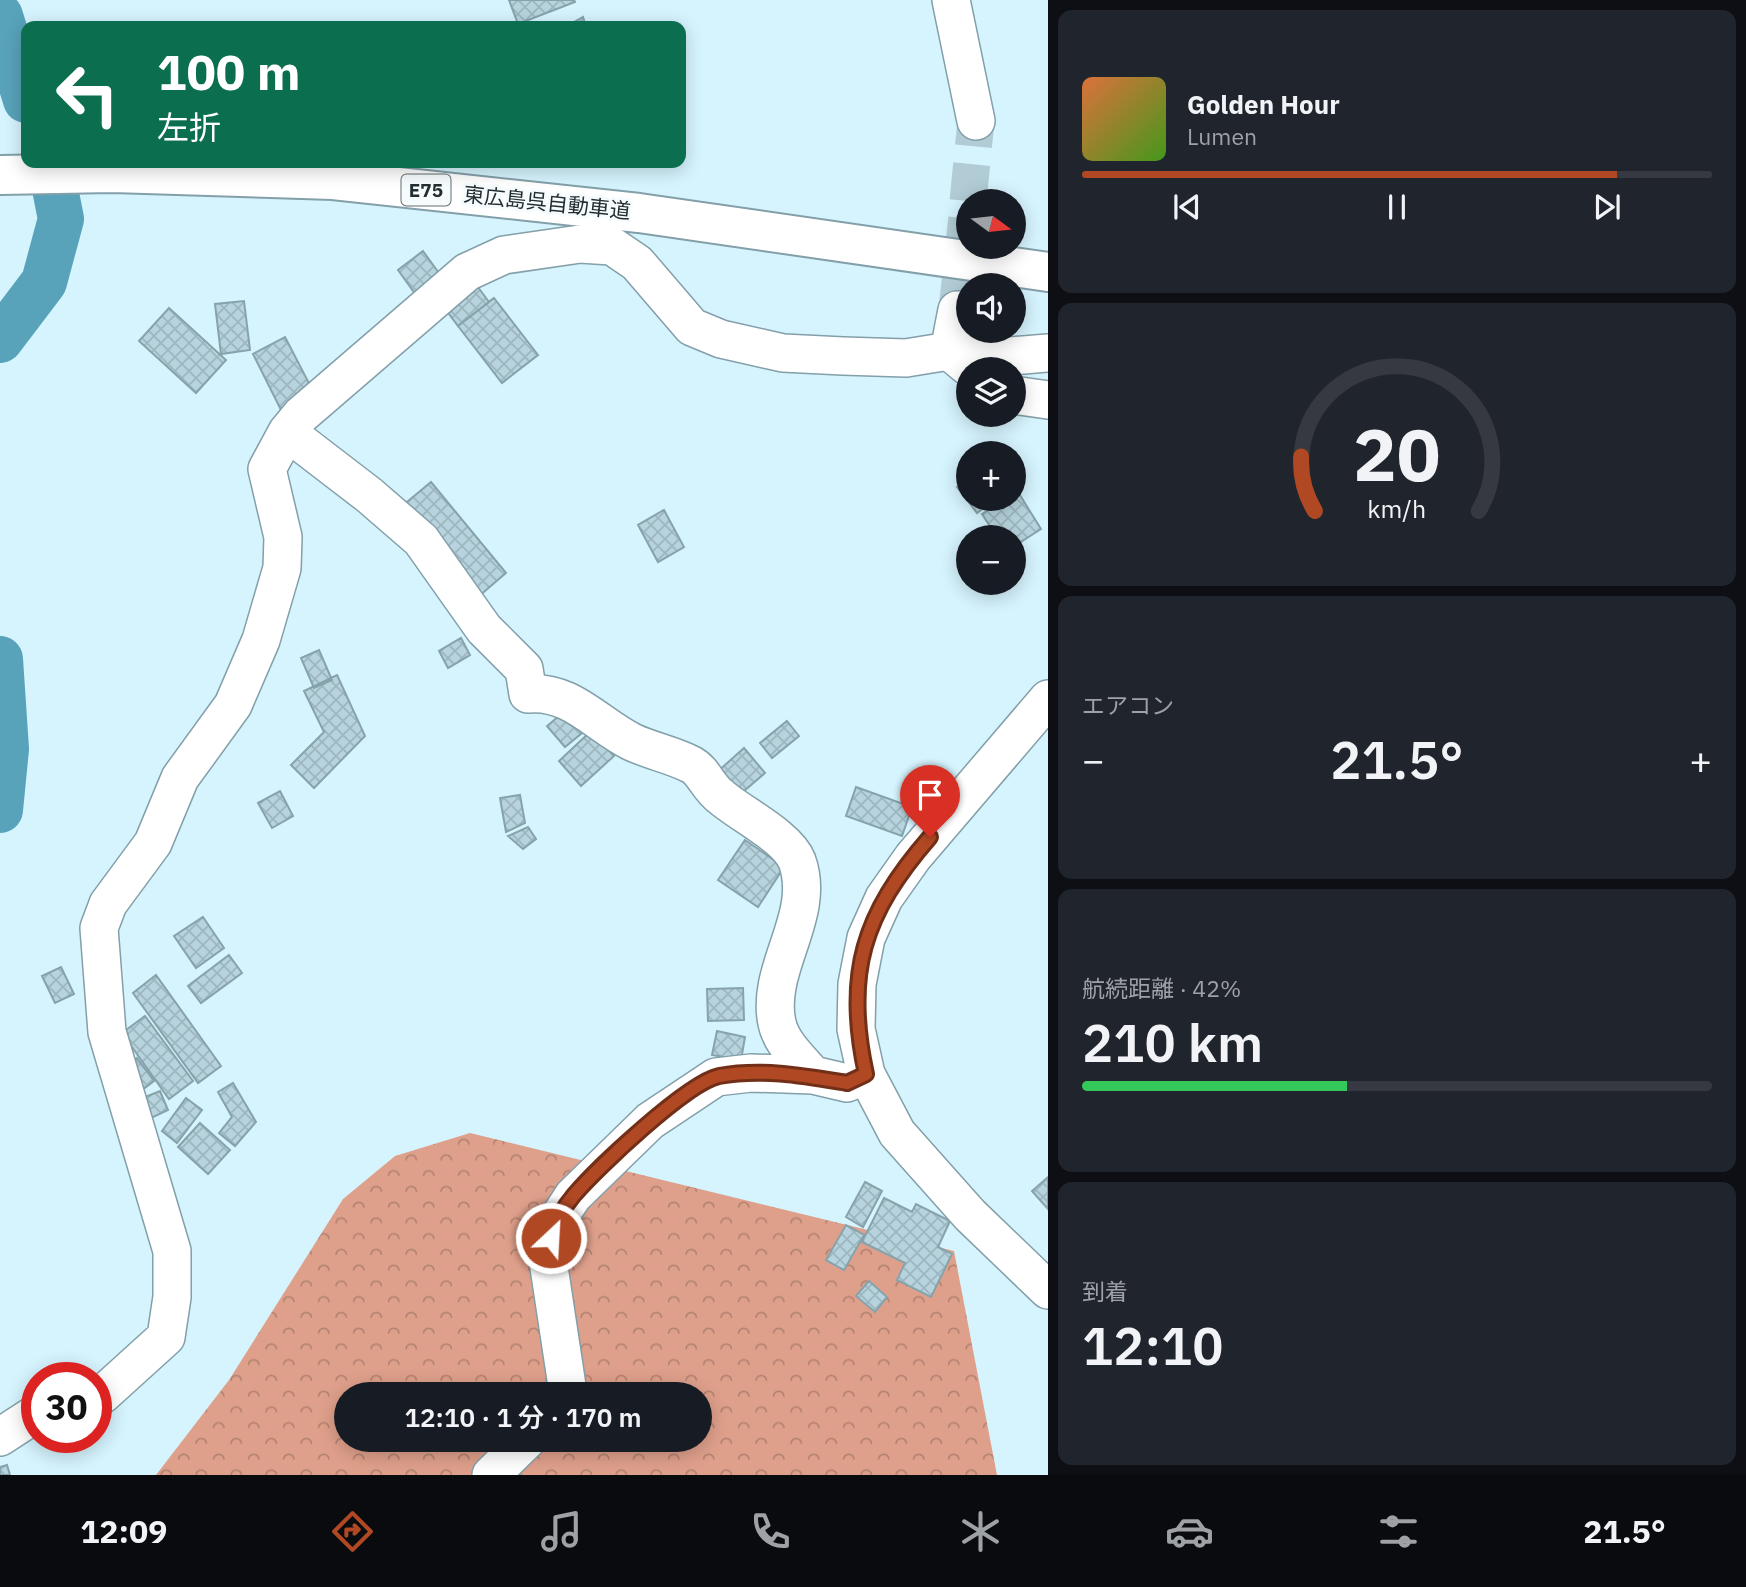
<!DOCTYPE html>
<html lang="ja">
<meta charset="utf-8">
<style>
body{margin:0;font-family:"IBM Plex Sans","Noto Sans JP",sans-serif;background:#20242c;color:#f1f3f6;height:100vh;display:flex;flex-direction:column;font-size:26px;white-space:nowrap}
*{box-sizing:border-box;margin:0}
p{font-size:23px;color:#9ea1a6}
.icon{flex:none;width:38px;height:38px;fill:none;stroke:currentColor;stroke-width:2;stroke-linecap:round;stroke-linejoin:round}
.map{position:relative;flex:1;overflow:hidden}
.drawer{display:flex;flex-direction:column;gap:10px;padding:10px;background:#0d0f14;width:698px}
.drawer>*{flex:none}
.hud{position:absolute;left:21px;top:21px;width:665px;height:147px;border-radius:14px;box-shadow:0 4px 18px #0003;background:#0b6e4f;color:#fff;overflow:hidden}
.needle{width:46px;rotate:105deg}
.controls{position:absolute;left:956px;top:189px;display:grid;gap:14px}
.controls a{display:grid;place-items:center;width:70px;height:70px;border-radius:50%;background:#171b24;box-shadow:0 4px 18px #0003;font-size:35px}
.speed{position:absolute;left:21px;top:1362px;display:flex;gap:14px;font-size:35px;font-weight:700;text-align:center}
.speed>*{display:grid;place-content:center;width:91px;height:91px;border-radius:50%;background:#171b24;box-shadow:0 4px 18px #0003;line-height:1}
.speed .limit{border:10px solid #d22;background:#fff;color:#111}
.pin{position:absolute;display:grid;place-items:center;width:60px;height:60px;color:#fff;margin:-72px -30px;border-radius:50% 50% 50% 0;rotate:-45deg;box-shadow:0 0 7px #0007}
.pin .icon{rotate:45deg}
.me{position:absolute;width:77px;margin:-38px;rotate:25deg;stroke-linejoin:round;filter:drop-shadow(0 0 5px #0008)}
.turn{display:flex;align-items:center;gap:24px;height:147px;padding:0 21px;font-size:32px}
.turn .icon{width:91px;height:91px;stroke-width:2.5}
.turn b{display:block;font-size:49px;line-height:60px}
.big{font-size:52px;font-weight:600;line-height:1.1}
.drawer .card{flex:1;display:flex;flex-direction:column;justify-content:center;gap:10px;min-width:0;padding:0 24px;border-radius:14px;background:#20242c}
.drawer .dial{align-items:center;gap:0}
.dial svg{height:182px;overflow:visible;fill:none;stroke:#363941;stroke-width:7;stroke-linecap:round;text-anchor:middle}
.dial text{fill:#f1f3f6;stroke:none}
.song{display:flex;align-items:center;gap:21px}
.cover{width:84px;height:84px;border-radius:10px;background:linear-gradient(135deg,hsl(20 70% 55%),hsl(100 70% 35%))}
.played{height:7px;border-radius:4px;background:linear-gradient(90deg,#af4823 85%,#363941 85%)}
.keys{display:flex;justify-content:space-around;direction:ltr}
.heat{display:flex;justify-content:space-between;align-items:center;font-size:38px;direction:ltr}
.charge{height:10px;border-radius:5px;background:linear-gradient(90deg,#34c759 42%,#363941 0)}
.trip{position:absolute;left:334px;top:1382px;width:378px;height:70px;border-radius:35px;background:#171b24;box-shadow:0 4px 18px #0003;font-weight:600;line-height:70px;text-align:center}
.menu{display:flex;height:112px;justify-content:space-around;align-items:center;background:#090b0e;color:#9ea1a6}
.menu .icon{width:49px;height:49px}
.menu .current{color:#af4823}
.menu b{font-size:32px;color:#f1f3f6}
main{display:flex;flex:1;min-height:0}
.map>svg:first-child{display:block}
.forest{fill:url(#forest-crowns);fill-rule:evenodd}
.lines{fill:none;stroke-linecap:round;stroke-linejoin:round}
.river{stroke:#58a3ba;stroke-width:46}
.building{fill:url(#building-cross-hatch);stroke:#86a3ac;stroke-width:2}
.minor-tunnel{stroke:#b2ccd5;stroke-width:37;stroke-dasharray:37 18;stroke-linecap:butt}
.minor-casing{stroke:#839fa9;stroke-width:40}
.highway-casing{stroke:#839fa9;stroke-width:42}
.minor{stroke:#fff;stroke-width:37}
.highway{stroke:#fff;stroke-width:38}
.route-casing{stroke:#722f17;stroke-width:18}
.route{stroke:#af4823;stroke-width:12}
.labels{text-anchor:middle;stroke-width:6;stroke-linejoin:round;paint-order:stroke}
.shield{fill:#f6fcfe;stroke:#626c6f;stroke-width:2}
.shield-label{font-size:19px;font-weight:bold;fill:#232e32}
.street-label{font-size:21px;fill:#232e32;stroke:#f6fcfe}
</style>
<main>
<div class="map">
<svg width="1048" height="1475" viewBox="0 0 1048 1475">
<defs>
<pattern id="forest-crowns" width="20" height="18" patternUnits="userSpaceOnUse" patternTransform="scale(1.75)"><rect width="20" height="18" fill="#dfa08b"/><path d="M2 6a3 3 0 1 1 6 0M12 15a3 3 0 1 1 6 0" fill="none" stroke="#b48372"/></pattern>
<pattern id="building-cross-hatch" width="8" height="8" patternUnits="userSpaceOnUse" patternTransform="scale(1.75)"><rect width="8" height="8" fill="#b7d4de"/><path d="M0 0l8 8M0 8l8-8" fill="none" stroke="#9db6bf"/></pattern>
</defs>
<rect width="100%" height="100%" fill="#d6f4fe"/>
<path class="forest" d="M 470,1133 L 954,1251 L 997,1475 L 156,1475 L 229,1380 L 343,1199 L 395,1156 ZM 346,1395 L 700,1395 L 700,1440 L 346,1440 Z"/>
<g class="lines">
<path class="river" d="M 0,16 L 26,100
M 0,340 L 44,282 L 61,219 L 50,163
M 0,659 L 6,749 L 0,810"/>
</g>
<path class="building" d="M 509,0 L 574,0 L 575,2 L 518,24 Z
M 583,17 L 586,26 L 567,26 Z
M 423,251 L 441,276 L 416,295 L 398,270 Z
M 472,279 L 489,302 L 458,326 L 440,302 Z
M 494,298 L 538,355 L 502,383 L 458,326 Z
M 244,301 L 250,350 L 221,354 L 215,304 Z
M 169,308 L 226,360 L 196,393 L 139,341 Z
M 285,337 L 314,393 L 281,410 L 253,354 Z
M 968,479 L 968,499 L 995,499 L 977,513 L 957,487 Z
M 431,482 L 506,573 L 471,603 L 395,512 Z
M 1018,492 L 1041,529 L 1013,547 L 1013,537 L 997,537 L 982,514 L 1007,499 L 1013,499 Z
M 664,510 L 684,547 L 658,562 L 638,525 Z
M 461,638 L 470,655 L 448,668 L 439,651 Z
M 319,650 L 332,680 L 314,688 L 301,658 Z
M 337,675 L 365,736 L 314,788 L 291,765 L 324,732 L 304,691 Z
M 565,711 L 582,733 L 565,747 L 547,726 Z
M 787,721 L 799,736 L 772,758 L 760,743 Z
M 591,731 L 614,756 L 581,786 L 559,761 Z
M 744,748 L 765,773 L 737,797 L 716,773 Z
M 856,787 L 912,807 L 902,836 L 846,816 Z
M 280,791 L 293,816 L 272,828 L 258,803 Z
M 520,795 L 525,823 L 506,832 L 500,798 Z
M 528,827 L 536,839 L 523,849 L 508,836 Z
M 745,840 L 784,867 L 758,907 L 718,880 Z
M 203,917 L 224,948 L 196,968 L 174,936 Z
M 229,955 L 242,973 L 201,1003 L 188,986 Z
M 61,967 L 74,994 L 55,1003 L 42,976 Z
M 156,975 L 221,1066 L 198,1083 L 133,993 Z
M 743,988 L 744,1020 L 708,1021 L 707,989 Z
M 145,1016 L 193,1081 L 169,1099 L 122,1033 Z
M 717,1031 L 745,1037 L 741,1060 L 712,1055 Z
M 137,1058 L 154,1081 L 142,1090 L 125,1067 Z
M 233,1083 L 256,1122 L 235,1146 L 219,1133 L 232,1117 L 218,1092 Z
M 160,1091 L 168,1110 L 149,1119 L 140,1099 Z
M 186,1098 L 202,1110 L 177,1143 L 162,1131 Z
M 200,1123 L 230,1150 L 208,1174 L 178,1147 Z
M 1048,1177 L 1048,1209 L 1032,1191 Z
M 865,1182 L 882,1191 L 863,1227 L 846,1217 Z
M 884,1198 L 912,1212 L 916,1204 L 950,1221 L 938,1247 L 952,1254 L 931,1297 L 897,1280 L 905,1263 L 862,1242 Z
M 846,1225 L 864,1235 L 844,1270 L 826,1260 Z
M 869,1281 L 887,1297 L 875,1312 L 856,1296 Z
M 7,1465 L 10,1475 L 0,1475 L 0,1467 Z"/>
<g class="lines">
<path class="minor-tunnel" d="M 968,201 L 976,121
M 957,310 L 968,207"/>
<g class="minor-casing">
<path id="minor" d="M 951,0 L 976,121
M 957,310 L 949,351 L 967,366
M 1013,395 L 1048,400
M 287,432 L 369,495 L 421,540 L 484,629 L 524,669 L 528,694 C 571,690 596,724 632,742 C 651,751 673,755 692,765 C 703,771 709,788 720,796 C 740,814 787,836 797,861 C 817,916 765,968 777,1023 C 781,1043 800,1060 813,1075
M 1048,699 L 913,857 L 884,898 L 866,938 L 857,984 L 856,1029 L 866,1074 L 897,1133 L 970,1215 L 1048,1290
M 566,1395 L 567,1386 L 547,1254 L 556,1222 L 573,1196 L 650,1121 L 716,1077 L 751,1073 L 813,1075 L 847,1083 L 866,1074
M 96,1396 L 102,1395 L 166,1337 L 172,1297 L 172,1251 L 107,1032 L 99,928 L 108,904 L 153,843 L 180,778 L 233,705 L 261,640 L 282,568 L 283,537 L 267,469 L 287,432 L 301,415 L 467,272 L 504,255 L 580,244 L 612,246 L 637,263 L 692,327 L 721,339 L 783,353 L 843,356 L 906,358 L 949,351 L 1011,356 L 1048,353
M 0,1437 L 37,1413
M 491,1475 L 527,1440"/>
</g>
<g class="highway-casing">
<path id="highway" d="M 0,175 L 113,173 L 333,180 L 639,213 L 1048,272"/>
</g>
<use href="#minor" class="minor"/>
<use href="#highway" class="highway"/>
</g>
<g class="lines">
<g class="route-casing">
<path id="route" d="M 551,1238 C 555,1222 563,1208 574,1195 C 597,1168 687,1083 719,1076 C 762,1068 805,1076 847,1083 L 866,1074 C 844,974 863,914 930,837"/>
</g>
<use href="#route" class="route"/>
</g>
<g class="labels">
<rect class="shield" x="401.5" y="174.5" width="49" height="31" rx="5"/>
<g class="shield-label">
<text x="426" y="197">E75</text>
</g>
<g class="street-label">
<text transform="translate(547 203) rotate(6)" y="7">東広島呉自動車道</text>
</g>
</g>
</svg>
<div class="controls">
<a><svg class="needle" viewBox="-14 -14 28 28"><path d="M0-13l5 13h-10z" fill="#e53935"/><path d="M0 13l5-13h-10z" fill="#9ea1a6"/></svg></a>
<a><svg class="icon" aria-label="sound" viewBox="0 0 24 24"><path d="M4 9h4l5-4v14l-5-4H4zM17 9q2 3 0 6"/></svg></a>
<a><svg class="icon" aria-label="layers" viewBox="0 0 24 24"><path d="M12 4l9 5-9 5-9-5zM3 14l9 5 9-5"/></svg></a>
<a>+</a>
<a>−</a>
</div>
<div class="speed"><div class="limit">30</div></div>
<div class="pin" style="left:930px;top:837px;background:#d93025"><svg class="icon" aria-label="arrive" viewBox="0 0 24 24"><path d="M6 21V4h12l-3 4 3 4H6"/></svg></div>
<svg class="me" style="left:551px;top:1238px" viewBox="-20 -20 40 40"><circle r="17" fill="#af4823" stroke="#fff" stroke-width="3"/><path d="M0-11L8 9 0 5-8 9z" fill="#fff"/></svg>
<div class="trip">12:10 · 1 分 · 170 m</div>
<div class="hud">
<div class="turn"><svg class="icon" aria-label="left" viewBox="0 0 24 24"><path d="M17 20v-9H6M10 6l-5 5 5 5"/></svg><div><b>100 m</b>左折</div></div>
</div>
</div>
<section class="drawer">
<div class="card">
<div class="song"><i class="cover"></i><div><b>Golden Hour</b><p>Lumen</p></div></div>
<div class="played"></div>
<div class="keys"><svg class="icon" aria-label="previous" viewBox="0 0 24 24"><path d="M18 5L8 12l10 7zM5 5v14"/></svg><svg class="icon" aria-label="pause" viewBox="0 0 24 24"><path d="M8 5v14M16 5v14"/></svg><svg class="icon" aria-label="next" viewBox="0 0 24 24"><path d="M6 5l10 7-10 7zM19 5v14"/></svg></div>
</div>
<div class="card dial"><svg viewBox="0 0 100 80">
<path d="M14 69A42 42 0 1 1 86 69"/>
<path d="M14 69A42 42 0 0 1 8 45" stroke="#af4823"/>
<text x="50" y="56" font-size="32" font-weight="700">20</text>
<text x="50" y="72" font-size="11">km/h</text>
</svg></div>
<div class="card"><p>エアコン</p>
<div class="heat"><a>−</a><b class="big">21.5°</b><a>+</a></div>
</div>
<div class="card"><p>航続距離 · 42%</p><b class="big">210 km</b><div class="charge"></div></div>
<div class="card"><p>到着</p><b class="big">12:10</b></div>
</section>
</main>
<nav class="menu">
<b>12:09</b>
<svg class="icon current" aria-label="directions" viewBox="0 0 24 24"><path d="M12 3l9 9-9 9-9-9zM9 14v-3h6M13 9l2 2-2 2"/></svg>
<svg class="icon" aria-label="music" viewBox="0 0 24 24"><path d="M9 18V5l10-2v13"/><circle cx="6" cy="18" r="3"/><circle cx="16" cy="16" r="3"/></svg>
<svg class="icon" aria-label="phone" viewBox="0 0 24 24"><path d="M5 4h4l2 5-3 2q2 4 5 5l2-3 5 2v4C11 20 4 13 5 4z"/></svg>
<svg class="icon" aria-label="climate" viewBox="0 0 24 24"><path d="M12 3v18M4 7l16 10M4 17L20 7"/></svg>
<svg class="icon" aria-label="car" viewBox="0 0 24 24"><path d="M5 17H2v-5l4-1 3-4h7l3 4 3 1v5h-3M9 17h6M6 11h13"/><circle cx="7" cy="17" r="2"/><circle cx="17" cy="17" r="2"/></svg>
<svg class="icon" aria-label="filters" viewBox="0 0 24 24"><path d="M4 7h16M4 17h16"/><circle cx="9" cy="7" r="2"/><circle cx="15" cy="17" r="2"/></svg>
<b>21.5°</b>
</nav>
